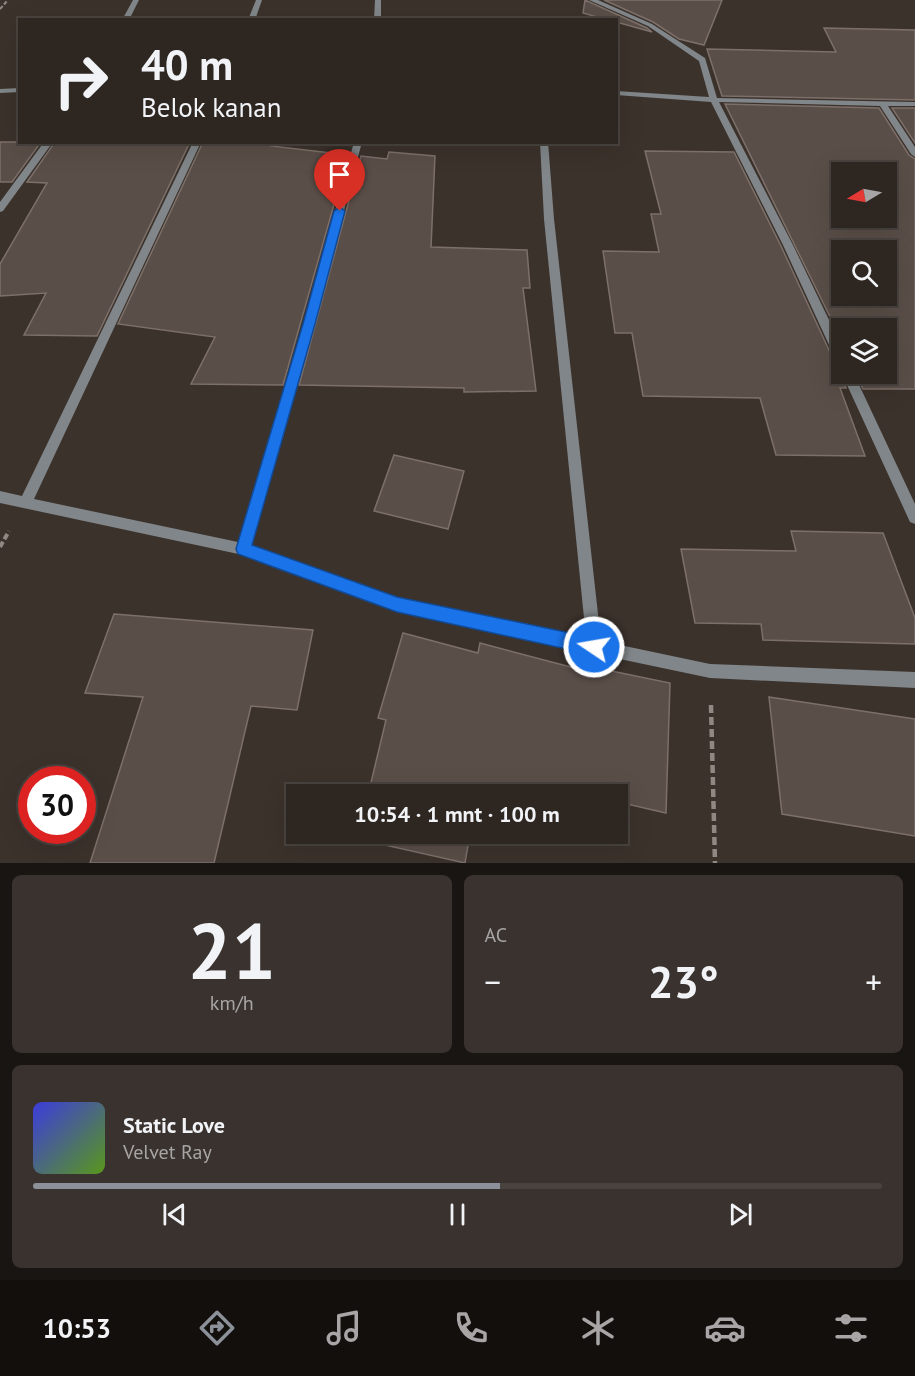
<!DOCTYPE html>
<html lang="id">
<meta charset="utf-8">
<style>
body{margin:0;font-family:"PT Sans",sans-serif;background:#39322e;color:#f1f3f6;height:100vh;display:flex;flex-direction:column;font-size:22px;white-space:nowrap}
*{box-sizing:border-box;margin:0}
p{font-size:20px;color:#a7a5a5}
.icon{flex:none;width:33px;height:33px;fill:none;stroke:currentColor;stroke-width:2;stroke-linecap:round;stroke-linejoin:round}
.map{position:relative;height:863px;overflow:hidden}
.sheet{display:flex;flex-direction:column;gap:12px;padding:12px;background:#191512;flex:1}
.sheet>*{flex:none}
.guide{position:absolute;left:18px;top:18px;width:600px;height:126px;border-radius:0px;box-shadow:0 6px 24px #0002,0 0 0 2px #48433f;background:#2d2621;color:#f1f3f6;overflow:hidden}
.needle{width:39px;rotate:260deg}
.tools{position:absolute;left:831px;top:162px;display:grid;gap:12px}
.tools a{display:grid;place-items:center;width:66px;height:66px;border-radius:0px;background:#2d2621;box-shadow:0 6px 24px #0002,0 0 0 2px #48433f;font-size:30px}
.speed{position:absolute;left:18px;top:766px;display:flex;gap:12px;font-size:30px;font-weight:700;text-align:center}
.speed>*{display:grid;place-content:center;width:78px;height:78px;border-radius:50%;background:#2d2621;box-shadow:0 6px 24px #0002,0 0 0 2px #48433f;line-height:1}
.speed .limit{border:9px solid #d22;background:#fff;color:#111}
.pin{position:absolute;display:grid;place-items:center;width:51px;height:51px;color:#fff;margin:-62px -26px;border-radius:50% 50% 50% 0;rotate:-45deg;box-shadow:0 0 6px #0007}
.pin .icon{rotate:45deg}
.me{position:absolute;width:66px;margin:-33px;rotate:282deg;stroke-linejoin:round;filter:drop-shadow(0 0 4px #0008)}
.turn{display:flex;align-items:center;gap:21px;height:126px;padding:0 24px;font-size:27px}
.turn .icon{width:78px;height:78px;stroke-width:2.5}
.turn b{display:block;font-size:42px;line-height:51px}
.big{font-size:45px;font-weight:700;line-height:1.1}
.sheet .card{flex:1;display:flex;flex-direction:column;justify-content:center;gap:9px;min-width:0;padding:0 21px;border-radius:9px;background:#39322e}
.sheet .dial{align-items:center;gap:0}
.dial b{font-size:78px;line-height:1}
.song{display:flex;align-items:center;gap:18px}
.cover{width:72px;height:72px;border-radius:9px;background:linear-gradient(135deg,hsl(240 70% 55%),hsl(90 70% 35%))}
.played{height:6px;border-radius:3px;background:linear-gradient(90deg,#8c9099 55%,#48433f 55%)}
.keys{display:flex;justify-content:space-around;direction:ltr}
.heat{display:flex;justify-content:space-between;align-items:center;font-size:33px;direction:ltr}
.sheet .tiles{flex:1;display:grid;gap:12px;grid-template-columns:1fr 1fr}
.card:last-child{grid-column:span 2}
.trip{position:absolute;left:286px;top:784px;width:342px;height:60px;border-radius:0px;background:#2d2621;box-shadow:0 6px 24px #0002,0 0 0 2px #48433f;font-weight:700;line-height:60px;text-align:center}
.menu{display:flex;height:96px;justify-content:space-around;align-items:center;background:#120f0d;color:#a7a5a5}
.menu .icon{width:42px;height:42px}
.menu .active{color:#8c9099}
.menu b{font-size:27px;color:#f1f3f6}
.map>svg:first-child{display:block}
.building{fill:#5a4e48;stroke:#7d706a;stroke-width:1.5;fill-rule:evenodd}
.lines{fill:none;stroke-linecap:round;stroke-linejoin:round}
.path-far2{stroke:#908883;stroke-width:2;stroke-dasharray:4 2;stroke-linecap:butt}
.path-far1{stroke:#908883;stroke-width:4;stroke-dasharray:6 3;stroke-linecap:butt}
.path{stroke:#908883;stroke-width:4.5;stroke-dasharray:8 4;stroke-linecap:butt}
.minor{fill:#808689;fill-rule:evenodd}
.route{fill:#1a73e8;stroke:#114b97;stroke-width:1.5}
</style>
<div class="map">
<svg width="915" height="863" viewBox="0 0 915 863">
<rect width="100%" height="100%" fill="#3c322c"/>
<path class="building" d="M 585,0 L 647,28 L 652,32 L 616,22 L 616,20 L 607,20 L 583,13 Z
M 604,0 L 722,0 L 704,45 L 679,39 L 653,22 Z
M 824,28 L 915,30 L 915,100 L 722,96 L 707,49 L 836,52 Z
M 725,104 L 879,108 L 909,155 L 915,159 L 915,389 L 863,389 L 856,374 L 886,374 L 886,328 L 842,328 L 842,341 ZM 842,172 L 886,172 L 886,218 L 842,218 ZM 842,250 L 886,250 L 886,296 L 842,296 Z
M 892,108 L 915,108 L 915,143 Z
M 0,142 L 41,142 L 12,182 L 0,182 Z
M 55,142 L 190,142 L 97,336 L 24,335 L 46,293 L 0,296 L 0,264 L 47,183 L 27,182 Z
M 203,142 L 273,142 L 271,146 L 348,155 L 283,385 L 191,384 L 215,337 L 118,324 Z
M 645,151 L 734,152 L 781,246 L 834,361 L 842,366 L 840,375 L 846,388 L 840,388 L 865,456 L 776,455 L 760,398 L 643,396 L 632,333 L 615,333 L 603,251 L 659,252 L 651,214 L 661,214 Z
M 389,152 L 435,156 L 431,247 L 527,250 L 530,288 L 523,288 L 536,391 L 464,392 L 464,388 L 299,385 L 361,156 L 387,159 Z
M 394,455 L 464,471 L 448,529 L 374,511 Z
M 791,531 L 883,533 L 915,618 L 915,644 L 763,640 L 761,624 L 695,623 L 681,549 L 796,551 Z
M 114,614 L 313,630 L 297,710 L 251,706 L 214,863 L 90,863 L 143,697 L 85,693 Z
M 403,633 L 478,653 L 480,643 L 582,670 L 582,665 L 670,683 L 666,813 L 618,802 L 618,795 L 368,795 L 386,720 L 378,718 Z
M 769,697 L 915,719 L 915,836 L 782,814 Z
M 359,834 L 470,834 L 465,863 L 358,839 Z"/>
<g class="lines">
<path class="path-far2" d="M 0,9 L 8,0"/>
<path class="path-far1" d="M 0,547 L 9,531"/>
<path class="path" d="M 711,705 L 715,863"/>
<path class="minor" d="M 133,0 L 139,0 L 129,20 L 122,20 Z
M 256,0 L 262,0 L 255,20 L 248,20 Z
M 375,0 L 381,0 L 381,20 L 374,20 Z
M 589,0 L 598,0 L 652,24 L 705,58 L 717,98 L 915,102 L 915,106 L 888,106 L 915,147 L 915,157 L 911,154 L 880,106 L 719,102 L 793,245 L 842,347 L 842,364 L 836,360 L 783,245 L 711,102 L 616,95 L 616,91 L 709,97 L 699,61 L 648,26 Z
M 20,88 L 20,92 L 0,93 L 0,89 Z
M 44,142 L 53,142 L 3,211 L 0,212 L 0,202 Z
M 193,142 L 201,142 L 34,499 L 238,542 L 304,324 L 354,142 L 362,142 L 314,324 L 251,546 L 397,598 L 586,638 L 544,219 L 540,142 L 548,142 L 554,219 L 601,641 L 710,664 L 915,672 L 915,688 L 710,678 L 397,612 L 243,555 L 0,503 L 0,491 L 22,496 Z
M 842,374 L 854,374 L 915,504 L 915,524 L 910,522 Z"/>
</g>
<path class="route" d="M 340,207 L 345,211 L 315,324 L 252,545 L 397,597 L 594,638 L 599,641 L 602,647 L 599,653 L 594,655 L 397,612 L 238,554 L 236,549 L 303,324 L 334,211 Z"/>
</svg>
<div class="tools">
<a><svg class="needle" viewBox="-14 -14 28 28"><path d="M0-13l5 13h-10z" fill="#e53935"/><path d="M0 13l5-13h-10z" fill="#a7a5a5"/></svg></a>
<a><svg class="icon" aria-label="search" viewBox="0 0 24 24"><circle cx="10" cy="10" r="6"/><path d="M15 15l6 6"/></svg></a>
<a><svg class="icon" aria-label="layers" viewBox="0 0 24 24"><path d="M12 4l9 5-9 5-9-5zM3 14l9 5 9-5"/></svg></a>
</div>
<div class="speed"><div class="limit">30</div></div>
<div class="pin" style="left:340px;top:211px;background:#d93025"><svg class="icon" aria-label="arrive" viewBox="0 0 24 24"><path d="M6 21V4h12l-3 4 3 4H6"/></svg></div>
<svg class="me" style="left:594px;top:647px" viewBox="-20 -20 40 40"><circle r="17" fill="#1a73e8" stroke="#fff" stroke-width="3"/><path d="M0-11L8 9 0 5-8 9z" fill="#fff"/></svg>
<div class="trip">10:54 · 1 mnt · 100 m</div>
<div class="guide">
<div class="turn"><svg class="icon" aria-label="right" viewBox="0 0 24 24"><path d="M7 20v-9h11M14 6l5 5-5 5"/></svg><div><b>40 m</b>Belok kanan</div></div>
</div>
</div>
<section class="sheet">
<div class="tiles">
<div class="card dial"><b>21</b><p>km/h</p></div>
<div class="card"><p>AC</p>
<div class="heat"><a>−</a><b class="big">23°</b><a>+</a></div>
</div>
<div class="card">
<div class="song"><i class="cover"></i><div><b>Static Love</b><p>Velvet Ray</p></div></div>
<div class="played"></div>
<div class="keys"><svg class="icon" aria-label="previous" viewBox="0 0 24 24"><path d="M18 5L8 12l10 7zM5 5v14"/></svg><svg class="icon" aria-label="pause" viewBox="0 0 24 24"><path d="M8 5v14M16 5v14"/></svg><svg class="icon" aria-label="next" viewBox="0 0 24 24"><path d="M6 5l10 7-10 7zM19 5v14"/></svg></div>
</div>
</div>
</section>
<nav class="menu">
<b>10:53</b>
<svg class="icon active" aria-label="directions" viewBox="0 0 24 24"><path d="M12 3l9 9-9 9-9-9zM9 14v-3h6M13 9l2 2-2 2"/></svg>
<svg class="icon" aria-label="music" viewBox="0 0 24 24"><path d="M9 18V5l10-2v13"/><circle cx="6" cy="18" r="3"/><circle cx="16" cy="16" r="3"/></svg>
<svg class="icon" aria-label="phone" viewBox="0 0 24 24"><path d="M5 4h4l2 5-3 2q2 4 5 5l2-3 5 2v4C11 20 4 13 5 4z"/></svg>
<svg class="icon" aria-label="climate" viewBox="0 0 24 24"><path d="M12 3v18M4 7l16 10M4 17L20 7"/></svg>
<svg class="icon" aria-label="car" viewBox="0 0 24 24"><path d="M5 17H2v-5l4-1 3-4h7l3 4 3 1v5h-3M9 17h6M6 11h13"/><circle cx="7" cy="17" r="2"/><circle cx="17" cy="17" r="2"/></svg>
<svg class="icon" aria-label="filters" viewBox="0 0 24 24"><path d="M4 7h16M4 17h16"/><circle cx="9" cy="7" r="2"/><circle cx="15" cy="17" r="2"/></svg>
</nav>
